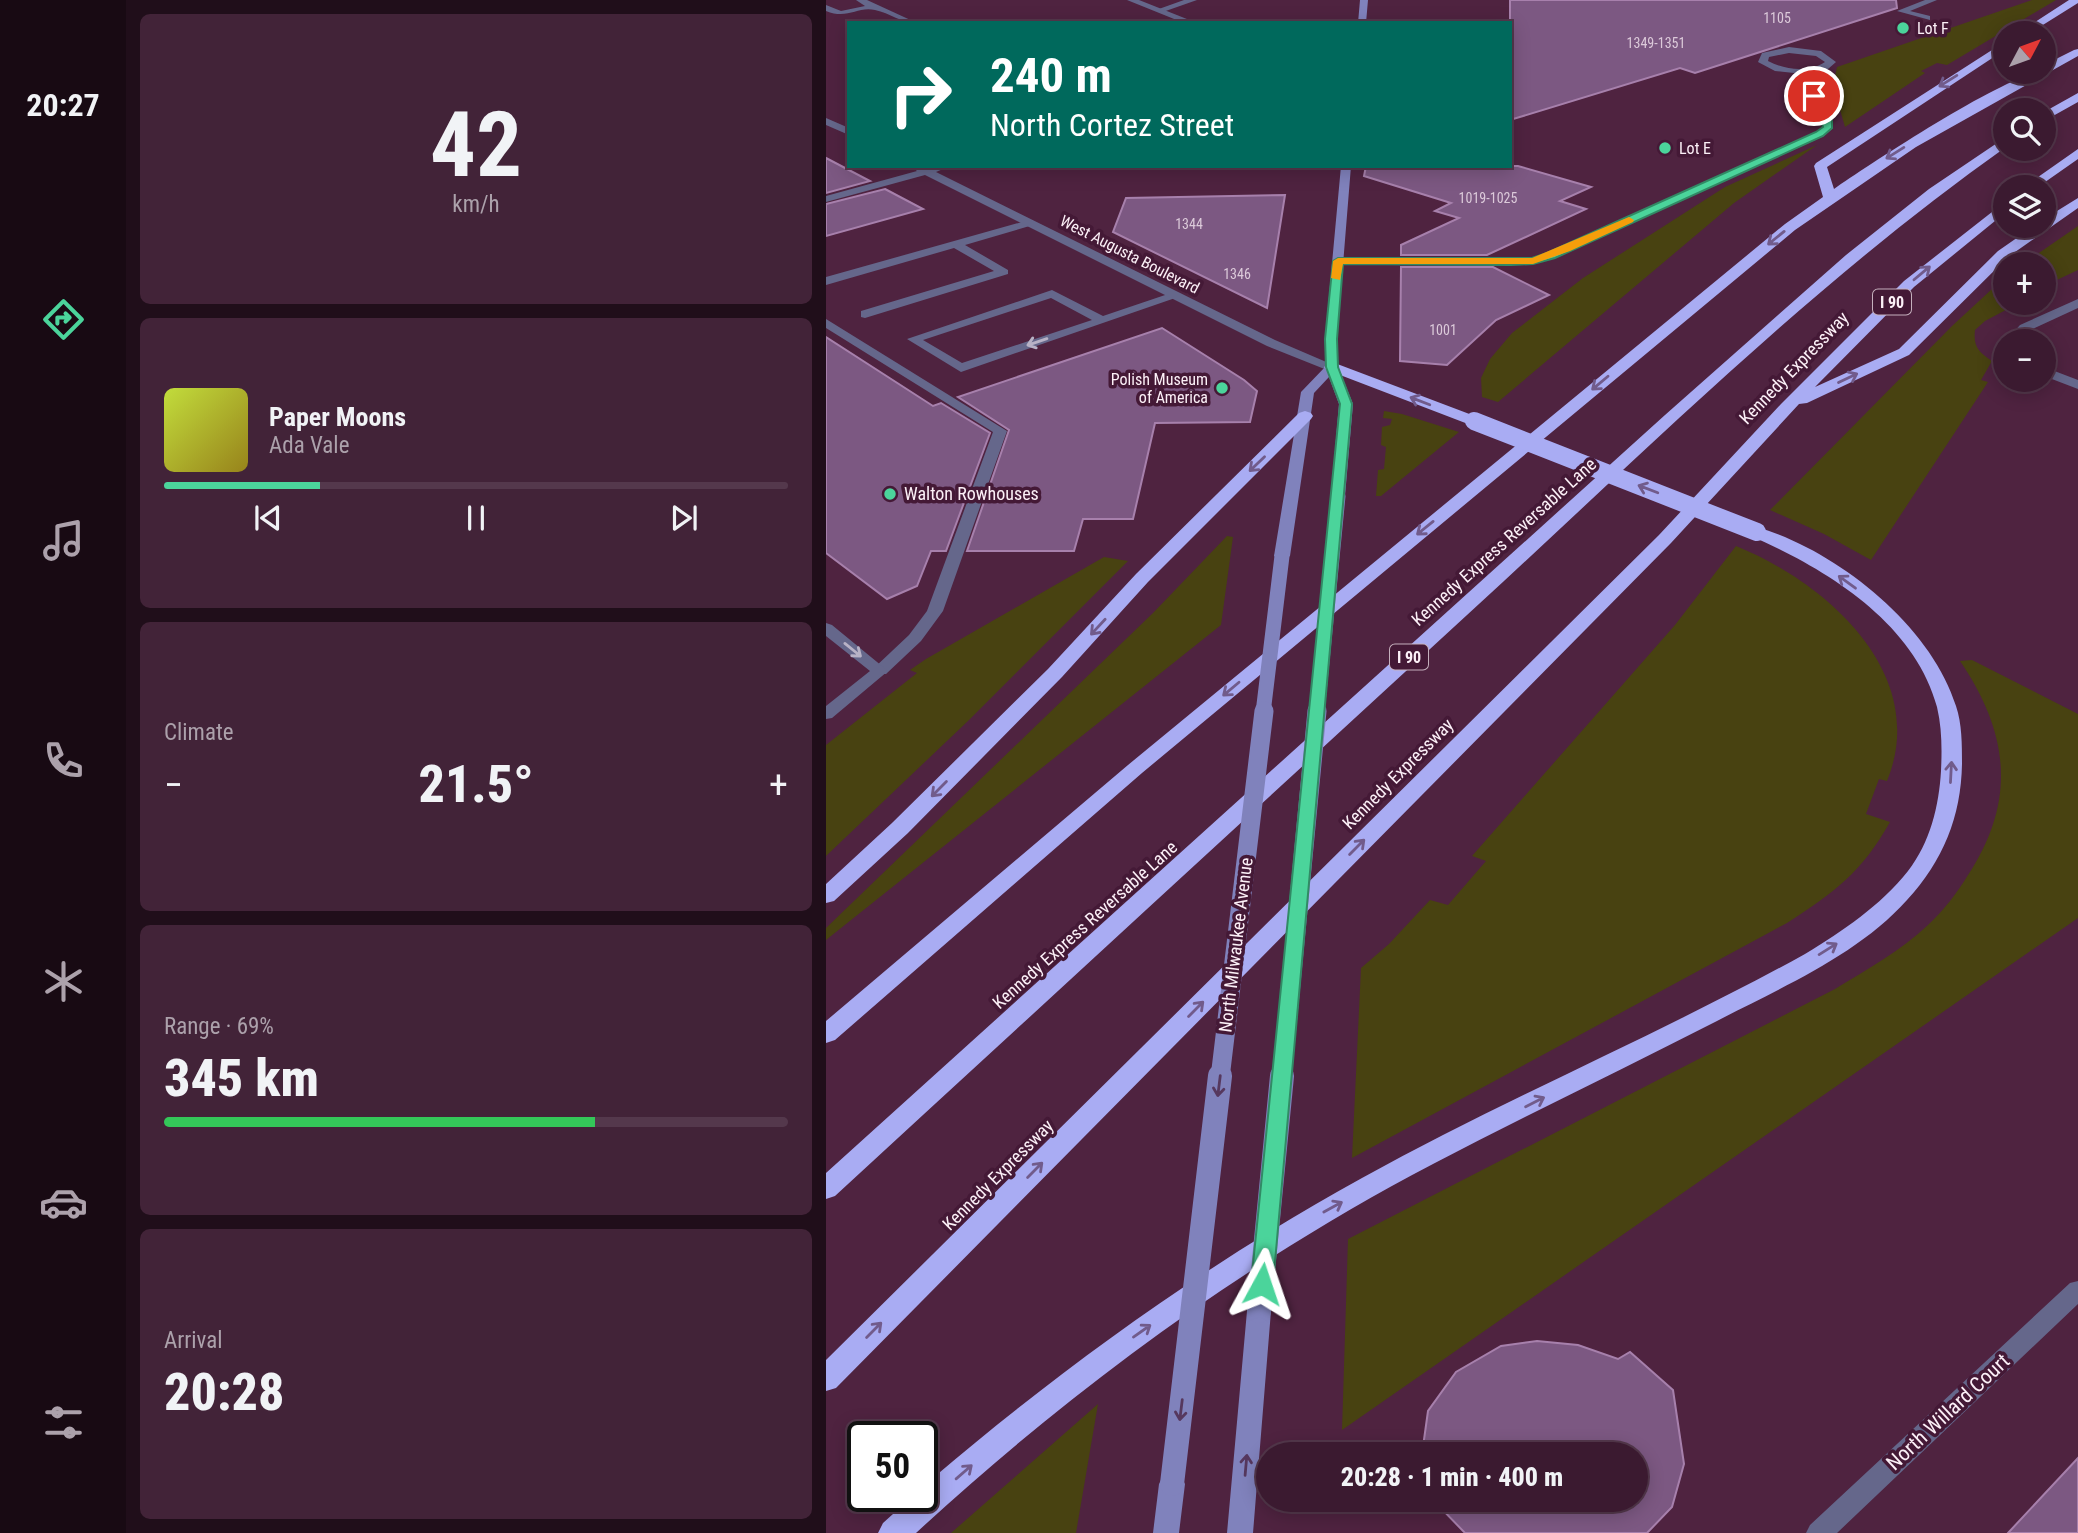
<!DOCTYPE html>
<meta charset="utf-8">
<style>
body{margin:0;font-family:"Roboto Condensed",sans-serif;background:#422338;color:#f1f3f6;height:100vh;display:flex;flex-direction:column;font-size:26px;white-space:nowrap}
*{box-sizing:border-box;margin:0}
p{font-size:23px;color:#aca1ab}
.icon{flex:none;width:38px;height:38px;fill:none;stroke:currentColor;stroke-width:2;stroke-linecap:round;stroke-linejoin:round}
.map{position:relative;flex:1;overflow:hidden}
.sheet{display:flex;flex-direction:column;gap:14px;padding:14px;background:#200e1a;width:700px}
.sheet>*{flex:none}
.hud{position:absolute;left:21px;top:21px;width:665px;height:147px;border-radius:0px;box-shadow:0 4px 18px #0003,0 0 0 2px #54384c;background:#00695c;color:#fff;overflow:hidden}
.needle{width:46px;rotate:49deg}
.tools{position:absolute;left:1167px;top:21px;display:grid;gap:14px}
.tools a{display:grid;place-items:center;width:63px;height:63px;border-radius:50%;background:#3b1a30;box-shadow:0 4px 18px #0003,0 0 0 2px #54384c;font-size:35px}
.speed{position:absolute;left:21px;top:1421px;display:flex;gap:14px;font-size:35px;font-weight:700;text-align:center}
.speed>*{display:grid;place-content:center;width:91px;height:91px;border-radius:50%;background:#3b1a30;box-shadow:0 4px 18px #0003,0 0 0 2px #54384c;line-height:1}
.speed .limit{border:4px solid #111;border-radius:10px;background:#fff;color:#111}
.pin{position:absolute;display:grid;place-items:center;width:60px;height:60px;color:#fff;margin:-30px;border:4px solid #fff;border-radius:50%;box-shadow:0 2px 7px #0007}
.me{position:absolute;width:77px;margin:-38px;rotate:5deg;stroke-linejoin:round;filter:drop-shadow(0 0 5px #0008)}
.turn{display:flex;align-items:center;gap:24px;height:147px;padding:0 28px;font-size:32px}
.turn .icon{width:91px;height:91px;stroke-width:2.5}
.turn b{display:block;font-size:49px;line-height:60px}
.big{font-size:52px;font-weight:800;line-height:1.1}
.sheet .widget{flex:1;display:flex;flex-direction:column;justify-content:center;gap:10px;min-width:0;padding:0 24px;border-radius:10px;background:#422338}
.sheet .dial{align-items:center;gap:0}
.dial b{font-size:91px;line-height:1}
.song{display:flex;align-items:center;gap:21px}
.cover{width:84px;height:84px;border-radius:10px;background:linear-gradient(135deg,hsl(70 70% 55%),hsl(50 70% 35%))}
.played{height:7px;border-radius:4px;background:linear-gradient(90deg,#4bd49b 25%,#54384c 25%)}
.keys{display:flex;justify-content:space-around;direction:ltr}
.heat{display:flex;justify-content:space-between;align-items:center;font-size:38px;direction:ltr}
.charge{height:10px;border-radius:5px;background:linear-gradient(90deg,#34c759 69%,#54384c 0)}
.trip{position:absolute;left:430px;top:1442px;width:392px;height:70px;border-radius:35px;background:#3b1a30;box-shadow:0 4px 18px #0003,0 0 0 2px #54384c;font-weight:800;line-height:70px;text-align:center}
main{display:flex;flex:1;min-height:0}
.tab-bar{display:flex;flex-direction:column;width:126px;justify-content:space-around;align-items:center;background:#180a13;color:#aca1ab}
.tab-bar .icon{width:49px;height:49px}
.tab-bar .active{color:#4bd49b}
.tab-bar b{font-size:32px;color:#f1f3f6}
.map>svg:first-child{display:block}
.green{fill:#484211}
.building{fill:#7c5882;stroke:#a780ac;stroke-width:2}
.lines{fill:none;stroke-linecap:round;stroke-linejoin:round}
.service{fill:#65678b;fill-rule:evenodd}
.minor{fill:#65678b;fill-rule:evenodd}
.tertiary{fill:#65678b;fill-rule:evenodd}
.secondary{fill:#8082bc;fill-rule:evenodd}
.motorway{fill:#a9acf3;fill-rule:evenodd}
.secondary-bridge-far2{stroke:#8082bc;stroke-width:15}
.secondary-bridge-far1{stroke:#8082bc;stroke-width:19}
.secondary-bridge{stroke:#8082bc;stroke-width:24}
.motorway-bridge{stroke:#a9acf3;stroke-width:18}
.oneway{stroke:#715b8b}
.oneway2{stroke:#b8b2c6}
.oneway3{stroke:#56385e}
.route{fill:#4bd49b;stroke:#318a65;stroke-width:2}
.slow{fill:#f59e0b}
.poi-dot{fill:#4bd49b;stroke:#441936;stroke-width:2.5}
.labels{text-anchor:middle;stroke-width:7;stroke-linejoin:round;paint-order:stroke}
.number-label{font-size:14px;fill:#dccada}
.far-poi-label{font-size:16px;fill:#fcf0f7;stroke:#441936;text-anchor:start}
.far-street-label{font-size:16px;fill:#fcf0f7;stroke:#441936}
.shield{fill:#441936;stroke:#c5b0bd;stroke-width:2}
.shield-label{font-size:16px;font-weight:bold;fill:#fcf0f7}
.street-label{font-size:18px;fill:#fcf0f7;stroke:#441936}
.poi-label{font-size:18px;fill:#fcf0f7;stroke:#441936;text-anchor:start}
.near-street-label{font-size:21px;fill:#fcf0f7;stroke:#441936}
</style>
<main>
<nav class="tab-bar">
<b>20:27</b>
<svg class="icon active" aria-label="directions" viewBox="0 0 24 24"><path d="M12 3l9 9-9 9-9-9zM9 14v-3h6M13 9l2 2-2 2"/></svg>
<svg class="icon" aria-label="music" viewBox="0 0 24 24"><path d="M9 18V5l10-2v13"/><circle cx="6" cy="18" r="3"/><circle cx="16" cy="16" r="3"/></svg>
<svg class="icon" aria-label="phone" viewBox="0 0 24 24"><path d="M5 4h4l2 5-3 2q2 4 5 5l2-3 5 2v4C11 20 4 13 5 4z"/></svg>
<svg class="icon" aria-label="climate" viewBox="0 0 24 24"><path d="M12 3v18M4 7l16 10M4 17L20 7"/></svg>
<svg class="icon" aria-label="car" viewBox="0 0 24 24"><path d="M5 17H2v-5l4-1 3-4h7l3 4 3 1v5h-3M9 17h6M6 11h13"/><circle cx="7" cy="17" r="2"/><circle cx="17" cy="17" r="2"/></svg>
<svg class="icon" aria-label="filters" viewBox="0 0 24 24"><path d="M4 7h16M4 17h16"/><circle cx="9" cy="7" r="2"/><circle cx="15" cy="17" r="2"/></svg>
</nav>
<section class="sheet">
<div class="widget dial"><b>42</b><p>km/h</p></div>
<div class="widget">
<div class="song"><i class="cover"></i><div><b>Paper Moons</b><p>Ada Vale</p></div></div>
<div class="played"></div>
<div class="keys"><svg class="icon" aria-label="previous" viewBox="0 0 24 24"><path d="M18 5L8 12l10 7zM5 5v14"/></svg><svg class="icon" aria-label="pause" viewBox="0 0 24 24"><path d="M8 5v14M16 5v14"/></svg><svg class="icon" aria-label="next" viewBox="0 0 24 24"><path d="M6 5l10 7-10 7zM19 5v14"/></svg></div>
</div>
<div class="widget"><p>Climate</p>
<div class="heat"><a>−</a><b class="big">21.5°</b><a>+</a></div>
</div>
<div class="widget"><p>Range · 69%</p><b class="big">345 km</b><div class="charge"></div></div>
<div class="widget"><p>Arrival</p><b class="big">20:28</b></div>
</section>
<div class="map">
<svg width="1252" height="1533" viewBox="0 0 1252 1533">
<rect width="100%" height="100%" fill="#4f2340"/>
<path class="green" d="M 1206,0 L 1230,0 L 1121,65 L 1111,63 L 1095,71 L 1099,73 L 1019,127 L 1007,86 L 1011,67 Z
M 991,145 L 908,203 L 672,402 L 656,397 L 655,378 L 664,359 L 686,333 L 757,278 L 899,187 Z
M 1252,226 L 1252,270 L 1218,286 L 1218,264 L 1197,264 Z
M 1179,277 L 1180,303 L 1193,303 L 1159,321 L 1149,330 C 1147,347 1153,352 1166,361 L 1155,380 L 1162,382 L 1045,560 L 998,534 L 944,510 L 1126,326 Z
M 558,411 L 576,414 L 633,432 L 555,496 L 550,496 L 552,470 L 558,469 L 560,447 L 555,445 L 556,427 L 564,425 L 566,419 L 557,418 Z
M 401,536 L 407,537 L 395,625 L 0,940 L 0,928 L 327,613 Z
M 910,546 C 999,582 1105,673 1061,781 L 1053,779 L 1040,814 L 1064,822 C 1036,872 1008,893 961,923 L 526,1158 L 535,968 L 563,944 L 604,900 L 622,905 L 660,861 L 646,856 L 849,625 Z
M 278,557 L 302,561 L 142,721 L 0,856 L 0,745 L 91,673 L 84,670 L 100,659 Z
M 1146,660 L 1252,714 L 1252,918 L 516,1430 L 522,1239 L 1009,989 C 1042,969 1074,951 1102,925 C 1118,910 1131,893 1142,875 C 1191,800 1183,733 1134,661 Z
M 272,1404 L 250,1533 L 125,1533 Z"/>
<path class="building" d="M 684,0 L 1070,0 L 1071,8 L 869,73 L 854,68 L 684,120 Z
M 0,158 L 44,181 L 0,193 Z
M 540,166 L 692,166 L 765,187 L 734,201 L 760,209 L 661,255 L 575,255 L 575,245 L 633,218 L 609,211 L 625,203 L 538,176 Z
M 59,189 L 97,209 L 0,236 L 0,204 Z
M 459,195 L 441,308 L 287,232 L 300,198 Z
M 575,267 L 667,267 L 723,295 L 670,320 L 621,365 L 574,361 Z
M 336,328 L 418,380 L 431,391 L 424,422 L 329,423 L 307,519 L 257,519 L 248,551 L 141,551 L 183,430 L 132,397 Z
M 0,337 L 107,406 L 115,403 L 164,433 L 120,551 L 105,551 L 91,586 L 61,599 L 0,553 Z
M 711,1341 L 752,1345 L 792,1359 L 804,1352 L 847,1390 L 858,1464 L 846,1507 L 821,1533 L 639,1533 L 610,1503 L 609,1500 L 810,1500 L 810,1454 L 596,1454 L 602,1411 L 630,1372 L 675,1346 Z
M 1252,1458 L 1252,1533 L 1182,1533 Z"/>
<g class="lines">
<path class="service" d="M 30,0 L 41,0 L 91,23 C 75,23 64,13 49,10 C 31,6 22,20 0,11 L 0,5 L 15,11 L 39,6 Z
M 358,0 L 371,0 L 334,13 L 330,10 Z
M 1099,0 L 1111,0 L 1084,11 L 1104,16 L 1104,20 L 1071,11 Z
M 203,220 L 207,221 L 207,225 L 139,245 L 182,270 L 182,274 L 39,318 L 35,317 L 35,311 L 168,271 L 128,248 L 0,285 L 0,277 Z
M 226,290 L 277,316 L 345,293 L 355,296 L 135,372 L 81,339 ZM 225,298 L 266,320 L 136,363 L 97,340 Z
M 0,319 L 181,431 L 117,611 L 95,641 L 60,674 L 48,674 L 46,671 L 48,668 L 83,635 L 101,611 L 167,432 L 0,328 Z"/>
<path class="minor" d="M 301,0 L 313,0 L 371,23 L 358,23 Z
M 963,47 L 995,51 L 1010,62 L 1002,69 L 986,74 L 1006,122 L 1007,128 L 998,136 L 744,251 L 707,264 L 512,264 L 506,261 L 512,258 L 706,258 L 736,247 L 990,132 L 997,127 L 996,122 L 977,74 L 949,71 L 932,62 L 936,53 ZM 963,53 L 990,56 L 999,62 C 982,73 959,70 942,61 L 943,57 Z
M 1252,299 L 1252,308 L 1202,331 L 1193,341 L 1180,341 L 1194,325 Z
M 1218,367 L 1252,380 L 1252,389 L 1218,376 Z
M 0,623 L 6,625 L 62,671 L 6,718 L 0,719 L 0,706 L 44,671 L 0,636 Z
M 1252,1281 L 1252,1304 L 1011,1533 L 980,1533 L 984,1525 L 1244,1283 Z"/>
<path class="tertiary" d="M 0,118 L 23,128 L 23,135 L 0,125 Z
M 85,166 L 124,166 L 110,172 L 449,340 L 512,367 L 506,371 L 501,370 L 441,346 L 99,175 L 0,202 L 0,196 L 91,171 Z"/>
<path class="secondary" d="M 534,0 L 542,0 L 540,23 L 532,23 Z
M 515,166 L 525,166 L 511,339 L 512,367 L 527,404 L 519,496 L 512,500 L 505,496 L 513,404 L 503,377 L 488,393 L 464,556 L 456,561 L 448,556 L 475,392 L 500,366 L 499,339 Z
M 433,1301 L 441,1304 L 445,1311 L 427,1533 L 401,1533 L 421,1311 L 425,1304 Z
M 346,1473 L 355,1476 L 359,1484 L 353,1533 L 327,1533 L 333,1484 L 337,1476 Z"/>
<path class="motorway" d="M 1243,0 L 1252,0 L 1252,3 L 1204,33 L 1192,33 Z
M 1180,41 L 1180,49 L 1001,167 L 1008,189 C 1043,165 1183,72 1218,72 L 1218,65 L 1248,50 L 1252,49 L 1252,56 L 1090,147 L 969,230 L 316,773 L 9,1040 L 0,1043 L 0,1021 L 302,765 L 959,224 L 997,197 L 988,166 L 990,163 Z
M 1252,93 L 1252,102 L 1218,121 L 1218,112 Z
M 1180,137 L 1180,147 C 999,275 840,431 678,581 C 455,786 232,991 9,1196 L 0,1199 L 0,1173 L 839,415 L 1020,255 L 1103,189 Z
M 1252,149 L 1252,159 L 1212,187 L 1198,187 Z
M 1252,198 L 1252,208 L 1182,257 L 1083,355 L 981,403 L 973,404 L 845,543 L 10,1388 L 0,1391 L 0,1360 L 833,535 L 955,404 L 1078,281 L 1180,201 L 1180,212 L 1088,287 L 989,387 L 1073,349 L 1172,251 L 1208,226 L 1218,226 L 1218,219 Z
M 506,362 L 654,418 L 656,421 L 648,426 L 642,424 L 501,370 L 498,367 Z
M 479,411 L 485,413 L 487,416 L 485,419 L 322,582 L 236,677 L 82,833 L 8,901 L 0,903 L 0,884 L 66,823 L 222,669 L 310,574 L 473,413 Z
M 931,527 C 1010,550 1105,625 1130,706 C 1136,724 1136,744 1136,764 C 1135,817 1117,861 1081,900 C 1032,955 956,987 891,1021 C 797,1069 701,1115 607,1164 C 418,1263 246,1389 90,1533 L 52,1533 L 57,1523 L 87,1496 L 96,1496 L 96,1488 L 107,1478 C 241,1364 382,1263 536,1178 C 681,1098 834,1034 979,954 C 1017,931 1054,906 1082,871 C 1104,843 1113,806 1115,771 C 1116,750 1116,728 1111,707 C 1088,622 1000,569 925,536 L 922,532 Z"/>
<path class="secondary-bridge-far2" d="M 437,713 L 456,556
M 491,713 L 512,496"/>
<path class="secondary-bridge-far1" d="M 394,1078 L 438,711
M 456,1078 L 491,711"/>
<path class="secondary-bridge" d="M 433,1311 L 456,1076
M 346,1484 L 394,1076"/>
<path class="motorway-bridge" d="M 648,421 L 931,532"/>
</g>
<defs><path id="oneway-shaft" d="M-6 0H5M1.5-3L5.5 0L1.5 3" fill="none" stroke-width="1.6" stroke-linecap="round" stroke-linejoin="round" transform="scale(1.75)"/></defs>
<g class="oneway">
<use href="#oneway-shaft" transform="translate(1122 81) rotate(148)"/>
<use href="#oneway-shaft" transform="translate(1069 153) rotate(148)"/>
<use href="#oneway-shaft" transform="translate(950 238) rotate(141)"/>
<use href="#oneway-shaft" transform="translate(1096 273) rotate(-40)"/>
<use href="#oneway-shaft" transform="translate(1022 378) rotate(-25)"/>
<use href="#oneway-shaft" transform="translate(774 383) rotate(140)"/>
<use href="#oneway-shaft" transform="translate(594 401) rotate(-159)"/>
<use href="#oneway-shaft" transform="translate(431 464) rotate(136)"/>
<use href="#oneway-shaft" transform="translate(822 489) rotate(-159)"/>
<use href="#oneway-shaft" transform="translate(599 528) rotate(141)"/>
<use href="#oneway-shaft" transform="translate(1021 582) rotate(-144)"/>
<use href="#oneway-shaft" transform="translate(272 627) rotate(133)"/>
<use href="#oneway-shaft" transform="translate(405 689) rotate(140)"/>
<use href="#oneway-shaft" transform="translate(1125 772) rotate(-87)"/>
<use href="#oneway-shaft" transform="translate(113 789) rotate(135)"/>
<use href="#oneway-shaft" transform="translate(531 847) rotate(-45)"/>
<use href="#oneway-shaft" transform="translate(1002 949) rotate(-32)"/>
<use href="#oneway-shaft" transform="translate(370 1009) rotate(-45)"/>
<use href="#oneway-shaft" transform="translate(709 1102) rotate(-27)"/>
<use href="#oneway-shaft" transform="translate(209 1170) rotate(-45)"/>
<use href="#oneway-shaft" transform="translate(507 1207) rotate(-29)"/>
<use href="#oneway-shaft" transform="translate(48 1330) rotate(-45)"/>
<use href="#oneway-shaft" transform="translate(316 1331) rotate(-35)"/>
<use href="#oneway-shaft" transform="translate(138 1472) rotate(-41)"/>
</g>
<g class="oneway2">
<use href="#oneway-shaft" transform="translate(211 342) rotate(161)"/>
<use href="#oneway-shaft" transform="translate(27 650) rotate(39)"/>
</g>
<g class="oneway3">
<use href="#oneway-shaft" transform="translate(393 1086) rotate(97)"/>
<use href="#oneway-shaft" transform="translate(355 1410) rotate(97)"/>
<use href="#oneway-shaft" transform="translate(420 1465) rotate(-85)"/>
</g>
<path class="route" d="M 985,94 L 991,94 L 1006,121 L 1006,128 L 997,136 L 729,258 L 707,264 L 685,265 L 517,264 L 511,339 L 512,367 L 526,404 L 447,1284 L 443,1290 L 436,1293 L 428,1290 L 425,1284 L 514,404 L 500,367 L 499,339 L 507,261 L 512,258 L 706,258 L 721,253 L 990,132 L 997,127 Z"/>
<path class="slow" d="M 803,217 L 808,220 L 807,222 L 744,251 L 707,264 L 517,264 L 514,280 L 505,278 L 507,261 L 512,258 L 706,258 Z"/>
<g class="poi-dot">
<circle cx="1077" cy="28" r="7"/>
<circle cx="839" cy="148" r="7"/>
<circle cx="396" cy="388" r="7"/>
<circle cx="64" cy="494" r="7"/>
</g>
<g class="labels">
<g class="number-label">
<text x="951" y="23">1105</text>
<text x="830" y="48">1349-1351</text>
<text x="662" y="203">1019-1025</text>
<text x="363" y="229">1344</text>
<text x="411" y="279">1346</text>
<text x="617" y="335">1001</text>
</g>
<g class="far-poi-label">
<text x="1091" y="34">Lot F</text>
<text x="853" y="154">Lot E</text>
<text x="382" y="385" text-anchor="end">Polish Museum<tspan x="382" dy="18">of America</tspan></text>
</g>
<g class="far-street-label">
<text transform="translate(304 254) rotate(27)" y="6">West Augusta Boulevard</text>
</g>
<g class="shield">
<rect x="1047" y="289.5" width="38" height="25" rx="5"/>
<rect x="564" y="644.5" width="38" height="25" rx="5"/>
</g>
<g class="shield-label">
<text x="1066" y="308">I 90</text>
<text x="583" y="663">I 90</text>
</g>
<g class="street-label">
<text transform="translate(968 368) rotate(-46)" y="6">Kennedy Expressway</text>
<text transform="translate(678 542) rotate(-42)" y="6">Kennedy Express Reversable Lane</text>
<text transform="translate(572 774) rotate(-45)" y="6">Kennedy Expressway</text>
<text transform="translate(259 925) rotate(-42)" y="6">Kennedy Express Reversable Lane</text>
<text transform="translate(410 945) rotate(-83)" y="6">North Milwaukee Avenue</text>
<text transform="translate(172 1175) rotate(-45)" y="6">Kennedy Expressway</text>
</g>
<g class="poi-label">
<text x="78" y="500">Walton Rowhouses</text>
</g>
<g class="near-street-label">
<text transform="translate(1122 1412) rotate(-43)" y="7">North Willard Court</text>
</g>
</g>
</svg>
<div class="tools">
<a><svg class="needle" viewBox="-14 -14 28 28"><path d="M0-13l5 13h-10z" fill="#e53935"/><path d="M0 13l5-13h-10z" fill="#aca1ab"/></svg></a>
<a><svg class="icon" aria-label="search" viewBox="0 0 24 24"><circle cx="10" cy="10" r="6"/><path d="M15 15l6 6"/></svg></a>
<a><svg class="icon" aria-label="layers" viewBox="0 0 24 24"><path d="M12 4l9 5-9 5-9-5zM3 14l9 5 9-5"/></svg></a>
<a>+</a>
<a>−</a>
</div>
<div class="speed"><div class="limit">50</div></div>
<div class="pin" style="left:988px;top:96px;background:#d93025"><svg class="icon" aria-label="arrive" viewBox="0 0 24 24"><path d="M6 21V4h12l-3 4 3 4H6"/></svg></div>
<svg class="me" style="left:436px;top:1284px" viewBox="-20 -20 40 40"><path d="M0-17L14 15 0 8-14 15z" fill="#4bd49b" stroke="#fff" stroke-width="4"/></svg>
<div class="trip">20:28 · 1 min · 400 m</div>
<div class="hud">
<div class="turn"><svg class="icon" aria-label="right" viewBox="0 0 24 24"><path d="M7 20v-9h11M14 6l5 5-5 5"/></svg><div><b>240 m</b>North Cortez Street</div></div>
</div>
</div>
</main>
